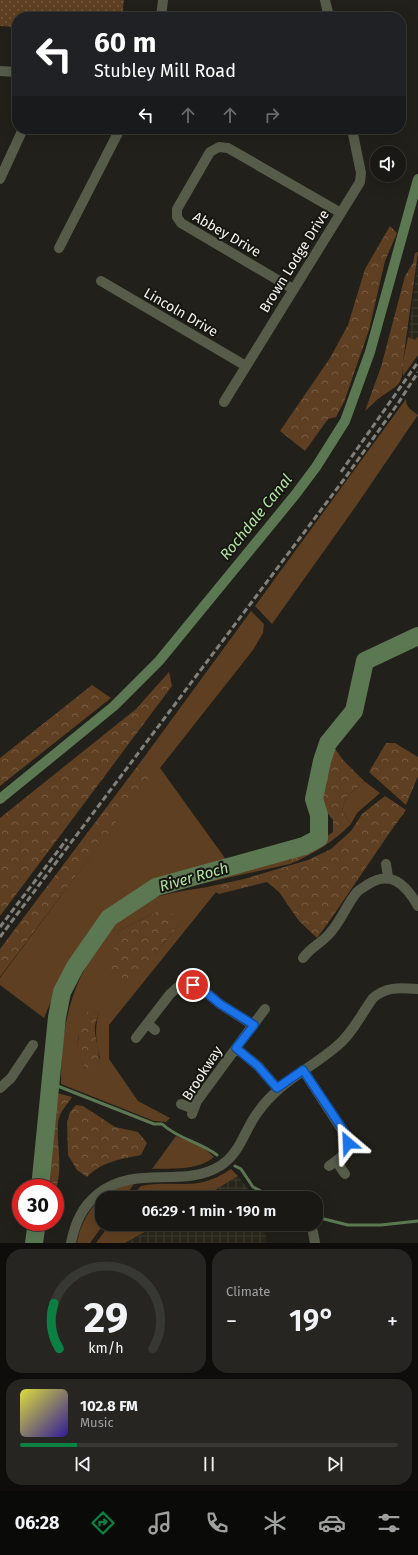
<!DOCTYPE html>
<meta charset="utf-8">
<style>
body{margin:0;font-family:"Fira Sans",sans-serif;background:#262522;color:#f1f3f6;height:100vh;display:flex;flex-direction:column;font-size:15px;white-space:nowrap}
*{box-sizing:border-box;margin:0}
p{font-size:13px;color:#9fa0a0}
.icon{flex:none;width:22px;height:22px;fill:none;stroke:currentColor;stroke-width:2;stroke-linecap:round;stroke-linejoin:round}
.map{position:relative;height:1243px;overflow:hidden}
.panel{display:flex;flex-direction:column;gap:6px;padding:6px;background:#0e0d0b;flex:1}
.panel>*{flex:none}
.banner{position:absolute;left:12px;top:12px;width:394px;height:122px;border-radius:16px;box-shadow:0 4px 16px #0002,0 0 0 1px #373734;background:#202124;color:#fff;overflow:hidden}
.buttons{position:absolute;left:370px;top:146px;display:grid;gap:8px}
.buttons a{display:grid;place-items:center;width:36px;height:36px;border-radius:50%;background:#191814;box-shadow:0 4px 16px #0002,0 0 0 1px #373734;font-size:20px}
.speed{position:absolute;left:12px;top:1179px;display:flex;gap:8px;font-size:20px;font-weight:700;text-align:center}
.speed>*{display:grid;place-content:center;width:52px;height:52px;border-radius:50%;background:#191814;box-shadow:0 4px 16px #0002,0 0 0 1px #373734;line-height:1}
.speed .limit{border:6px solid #d22;background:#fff;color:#111}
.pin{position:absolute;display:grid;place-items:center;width:34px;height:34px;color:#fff;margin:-17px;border:2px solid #fff;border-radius:50%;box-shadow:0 1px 4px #0007}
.me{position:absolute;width:44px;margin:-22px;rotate:334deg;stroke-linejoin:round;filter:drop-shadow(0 0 3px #0008)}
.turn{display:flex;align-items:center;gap:14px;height:84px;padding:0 16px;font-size:18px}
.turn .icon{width:52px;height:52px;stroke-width:2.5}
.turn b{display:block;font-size:28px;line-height:34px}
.lanes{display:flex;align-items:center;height:38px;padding:0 16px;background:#0003;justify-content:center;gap:20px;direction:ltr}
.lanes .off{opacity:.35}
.big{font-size:30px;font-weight:600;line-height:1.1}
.panel .card{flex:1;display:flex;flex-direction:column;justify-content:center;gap:6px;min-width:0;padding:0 14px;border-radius:16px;background:#262522}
.panel .dial{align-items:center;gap:0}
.dial svg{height:104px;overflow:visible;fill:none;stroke:#373734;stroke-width:7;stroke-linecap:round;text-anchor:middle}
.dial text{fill:#f1f3f6;stroke:none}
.song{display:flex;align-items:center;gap:12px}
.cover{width:48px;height:48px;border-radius:6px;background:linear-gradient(135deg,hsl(60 70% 55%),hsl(250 70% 35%))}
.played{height:4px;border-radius:2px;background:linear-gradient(90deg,#0b8043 15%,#373734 15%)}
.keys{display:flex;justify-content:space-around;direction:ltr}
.heat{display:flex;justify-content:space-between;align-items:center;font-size:22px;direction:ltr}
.panel .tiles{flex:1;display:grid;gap:6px;grid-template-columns:1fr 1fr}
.card:last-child{grid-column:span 2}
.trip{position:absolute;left:95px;top:1191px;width:228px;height:40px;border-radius:16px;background:#191814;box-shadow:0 4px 16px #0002,0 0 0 1px #373734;font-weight:600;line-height:40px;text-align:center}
.dock{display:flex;height:64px;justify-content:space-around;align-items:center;background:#0a0a08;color:#9fa0a0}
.dock .icon{width:28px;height:28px}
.dock .current{color:#0b8043}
.dock b{font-size:18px;color:#f1f3f6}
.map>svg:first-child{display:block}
.industrial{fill:url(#industrial-grid)}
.grass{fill:#5f3f21;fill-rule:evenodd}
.forest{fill:url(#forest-crowns)}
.park{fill:url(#park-dots)}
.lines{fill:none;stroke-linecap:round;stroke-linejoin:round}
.stream{stroke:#5c7853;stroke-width:3}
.canal{stroke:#5c7853;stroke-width:10}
.river{stroke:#5c7853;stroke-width:18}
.minor{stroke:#575c4a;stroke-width:10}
.rail{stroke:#81807b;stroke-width:3;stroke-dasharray:6 3;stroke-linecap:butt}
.route-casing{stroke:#114b97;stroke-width:10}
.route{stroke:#1a73e8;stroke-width:7}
.labels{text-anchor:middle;stroke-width:4;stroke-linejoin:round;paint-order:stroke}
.street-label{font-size:14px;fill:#f4f3ef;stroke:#171711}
.water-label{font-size:15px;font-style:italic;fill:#b3e1a5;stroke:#171711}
</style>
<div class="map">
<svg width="418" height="1243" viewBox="0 0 418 1243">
<defs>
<pattern id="industrial-grid" width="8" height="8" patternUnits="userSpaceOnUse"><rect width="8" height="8" fill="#29271b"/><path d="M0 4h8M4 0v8" fill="none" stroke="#3e3c31"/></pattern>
<pattern id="forest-crowns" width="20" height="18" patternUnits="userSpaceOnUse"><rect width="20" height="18" fill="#5f3f21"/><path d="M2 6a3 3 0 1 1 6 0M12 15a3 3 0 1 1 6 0" fill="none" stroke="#775b42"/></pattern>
<pattern id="park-dots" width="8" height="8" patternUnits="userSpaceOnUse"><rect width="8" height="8" fill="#5f3f21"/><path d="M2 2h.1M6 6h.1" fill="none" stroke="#775b42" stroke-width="1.8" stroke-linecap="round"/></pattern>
</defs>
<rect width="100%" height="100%" fill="#21201a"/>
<path class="industrial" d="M 418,261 L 418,336 L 415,340 L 408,337 Z
M 238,1176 L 255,1198 L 202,1198 Z
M 159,1224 L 264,1224 L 267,1243 L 126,1243 Z"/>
<path class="grass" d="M 418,336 L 418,355 L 403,376 L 403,361 L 408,337 L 415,340 Z
M 406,399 C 406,408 411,409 418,415 L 356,506 L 272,624 L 255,606 Z
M 251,611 L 264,624 L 263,633 L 253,650 L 160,768 L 227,861 L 161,878 L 133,894 L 100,919 L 60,980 L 44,1018 L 0,985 L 0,978 L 149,777 L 142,760 Z
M 364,781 L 380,793 L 357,813 L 351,824 L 342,811 L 346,798 Z
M 289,856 L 290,864 L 164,892 L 140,900 L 160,890 Z
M 207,887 L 216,892 L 109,1025 L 109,1059 L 138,1101 L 170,1118 L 166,1122 L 154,1121 L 61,1084 C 61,1027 70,982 106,936 C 115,924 128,909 142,903 C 162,893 184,891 207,887 ZM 156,912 L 177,917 L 177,927 L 154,955 L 115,947 L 119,931 ZM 95,1011 L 99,1013 C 94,1029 96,1042 100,1058 L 85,1069 C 72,1039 77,1035 95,1011 Z
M 176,1136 L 204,1148 L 214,1157 C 197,1171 173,1168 152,1169 Z
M 231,1169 L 238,1176 L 202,1198 L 130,1198 L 141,1186 C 176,1179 197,1193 231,1169 Z
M 134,1184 L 124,1198 L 102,1198 L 102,1224 L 104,1224 L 90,1243 L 77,1243 C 81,1216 104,1185 134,1184 Z
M 110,1224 L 159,1224 L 125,1243 L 96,1243 Z"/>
<path class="forest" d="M 390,226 L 397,233 L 385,261 L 369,330 L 344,402 L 336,417 L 328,419 L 305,451 L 280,431 L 330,358 L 348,325 L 365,269 Z
M 418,252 L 403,361 C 403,384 400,384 382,396 C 376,400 371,406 365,411 L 381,367 L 405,276 L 413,263 L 415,253 Z
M 169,672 L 172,686 L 0,916 L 0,818 L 136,709 Z
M 92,685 L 111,698 L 0,786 L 0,758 Z
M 330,742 L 343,760 L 364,781 L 346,798 L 342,811 L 351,824 C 332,843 315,853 290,864 L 289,856 L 312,846 L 333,832 L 333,820 L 325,810 L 317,795 Z
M 386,743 L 395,743 L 418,757 L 418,776 L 406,805 L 369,772 Z
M 142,760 L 150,777 L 0,977 L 0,949 Z
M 385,796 L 406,810 C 375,852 348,896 317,938 L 299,921 L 279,892 L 267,882 L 219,894 L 207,887 L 244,879 L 308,860 L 331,849 L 351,831 L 362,814 Z
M 156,912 L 170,912 L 177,917 L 177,927 L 154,955 L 126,980 L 114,980 L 107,971 L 119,931 Z
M 89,1011 L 95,1011 L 99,1013 C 98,1017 96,1021 95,1025 C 93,1041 106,1058 93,1070 L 85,1069 L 77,1050 L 81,1018 Z
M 53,1092 L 72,1097 C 67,1105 60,1111 58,1122 C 56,1144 64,1169 55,1191 L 55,1188 L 43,1188 Z
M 76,1105 L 83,1106 L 115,1127 L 138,1132 L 147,1143 L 141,1155 C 121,1159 101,1162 87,1177 L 77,1170 L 68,1155 L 67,1123 L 70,1112 Z"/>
<path class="park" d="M 0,0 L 124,0 L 122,17 L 17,17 L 17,27 L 0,26 Z"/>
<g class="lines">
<path class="stream" d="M 50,1083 L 154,1124 L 162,1124 C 178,1139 200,1142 217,1155
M 235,1166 L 241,1169 L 253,1187 L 274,1198
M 316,1217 L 348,1225 L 381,1225 L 418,1221"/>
<path class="canal" d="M 0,799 L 114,706 L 159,661 L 295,495 L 316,467 L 345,421 L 370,352 L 418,179"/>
<path class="river" d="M 40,1188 L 57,1017 L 62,992 L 75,967 L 109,918 L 156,887 L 304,846 L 319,838 L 319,815 L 314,799 L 322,761 L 328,743 L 354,711 L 365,661 L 418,636
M 34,1243 L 37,1222"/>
<path class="minor" d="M 325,0 L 329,17
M 161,17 L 163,0
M 0,71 L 17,72
M 0,179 L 23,129
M 59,248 L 120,129
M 101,281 L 246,366
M 293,289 L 181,223 L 177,217 L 177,209 L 210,152 L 219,147 L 228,148 L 341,213
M 224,402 L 360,182 L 361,173 L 352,129
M 386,864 L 388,877
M 303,958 C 312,946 322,943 330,933 C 341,921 347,904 357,892 C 360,889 364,887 367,885 C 391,869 406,885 418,906
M 148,1024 L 155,1030
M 253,1025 L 265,1009
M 136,1038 L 170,994 L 178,987 L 186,985 L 193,985 L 201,988 L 220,1004 L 253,1025 L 197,1101 L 192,1114
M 236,1048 L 258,1066 L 277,1088
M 303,1070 L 348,1139 C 350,1152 339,1159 329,1166
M 0,1088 L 11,1078 L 33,1045
M 181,1104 L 194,1109
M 336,1161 L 345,1174
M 313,1232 L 315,1243
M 71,1243 C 75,1223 82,1207 98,1194 C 135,1164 182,1189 220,1166 C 241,1153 244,1130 258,1112 C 280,1081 309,1070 337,1046 C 352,1034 362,1013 373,998 C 387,986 401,988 418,989"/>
<path class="rail" d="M 341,472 L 418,362
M 0,927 L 67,839
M 0,937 L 345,478 L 399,402 L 418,372"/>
</g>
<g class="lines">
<g class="route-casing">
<path id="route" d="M 193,985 L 201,988 L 220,1004 L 254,1025 L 236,1048 L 258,1066 L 277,1088 L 303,1070 L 346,1134 L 348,1143"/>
</g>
<use href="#route" class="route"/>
</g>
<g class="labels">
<g class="street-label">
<text transform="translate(227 234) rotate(30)" y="5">Abbey Drive</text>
<text transform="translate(294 261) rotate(-58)" y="5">Brown Lodge Drive</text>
<text transform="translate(181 312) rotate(30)" y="5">Lincoln Drive</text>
<text transform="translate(202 1073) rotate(-57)" y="5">Brookway</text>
</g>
<g class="water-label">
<text transform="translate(256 517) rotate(-51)" y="5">Rochdale Canal</text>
<text transform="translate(194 877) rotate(-16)" y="5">River Roch</text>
</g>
</g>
</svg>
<div class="buttons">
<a><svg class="icon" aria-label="sound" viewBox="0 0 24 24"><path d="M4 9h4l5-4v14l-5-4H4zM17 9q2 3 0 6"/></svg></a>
</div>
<div class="speed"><div class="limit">30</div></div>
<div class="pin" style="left:193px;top:985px;background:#d93025"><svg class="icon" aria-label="arrive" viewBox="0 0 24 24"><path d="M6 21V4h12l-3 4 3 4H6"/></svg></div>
<svg class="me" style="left:348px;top:1143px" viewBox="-20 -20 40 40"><path d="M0-17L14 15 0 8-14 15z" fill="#1a73e8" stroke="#fff" stroke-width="4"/></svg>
<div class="trip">06:29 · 1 min · 190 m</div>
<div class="banner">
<div class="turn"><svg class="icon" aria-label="left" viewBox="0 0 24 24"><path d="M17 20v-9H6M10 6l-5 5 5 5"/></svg><div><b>60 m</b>Stubley Mill Road</div></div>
<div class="lanes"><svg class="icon" aria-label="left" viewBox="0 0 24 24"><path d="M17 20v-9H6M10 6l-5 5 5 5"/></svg><svg class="icon off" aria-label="ahead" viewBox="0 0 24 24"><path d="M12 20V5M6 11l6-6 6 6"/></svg><svg class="icon off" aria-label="ahead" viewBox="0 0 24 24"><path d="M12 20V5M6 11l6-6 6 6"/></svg><svg class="icon off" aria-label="right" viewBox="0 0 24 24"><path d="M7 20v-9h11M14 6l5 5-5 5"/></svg></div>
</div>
</div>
<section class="panel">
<div class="tiles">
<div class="card dial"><svg viewBox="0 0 100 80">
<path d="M14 69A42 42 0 1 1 86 69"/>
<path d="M14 69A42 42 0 0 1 10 34" stroke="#0b8043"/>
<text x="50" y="56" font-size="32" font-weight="700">29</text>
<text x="50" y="72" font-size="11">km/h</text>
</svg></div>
<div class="card"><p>Climate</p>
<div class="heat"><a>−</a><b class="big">19°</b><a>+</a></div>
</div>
<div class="card">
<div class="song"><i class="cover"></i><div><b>102.8 FM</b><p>Music</p></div></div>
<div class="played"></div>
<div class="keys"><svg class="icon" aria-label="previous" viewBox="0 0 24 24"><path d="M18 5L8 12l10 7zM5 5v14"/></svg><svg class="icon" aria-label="pause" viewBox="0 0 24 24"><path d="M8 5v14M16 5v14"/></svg><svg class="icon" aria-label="next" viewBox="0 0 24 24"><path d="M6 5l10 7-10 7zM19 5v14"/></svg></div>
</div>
</div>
</section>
<nav class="dock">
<b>06:28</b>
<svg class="icon current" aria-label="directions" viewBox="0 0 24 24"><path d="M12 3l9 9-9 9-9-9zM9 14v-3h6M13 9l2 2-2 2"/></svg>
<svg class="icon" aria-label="music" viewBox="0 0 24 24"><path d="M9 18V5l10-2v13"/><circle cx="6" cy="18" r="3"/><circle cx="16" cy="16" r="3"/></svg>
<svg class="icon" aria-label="phone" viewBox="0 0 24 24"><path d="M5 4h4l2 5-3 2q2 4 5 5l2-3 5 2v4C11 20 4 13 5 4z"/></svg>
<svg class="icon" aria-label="climate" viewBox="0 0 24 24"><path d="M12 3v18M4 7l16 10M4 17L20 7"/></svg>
<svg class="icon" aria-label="car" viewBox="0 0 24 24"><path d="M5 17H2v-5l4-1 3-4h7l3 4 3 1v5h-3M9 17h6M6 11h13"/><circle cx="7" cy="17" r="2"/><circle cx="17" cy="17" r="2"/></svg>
<svg class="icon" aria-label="filters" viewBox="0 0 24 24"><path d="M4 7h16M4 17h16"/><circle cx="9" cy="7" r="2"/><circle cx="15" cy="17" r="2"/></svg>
</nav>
